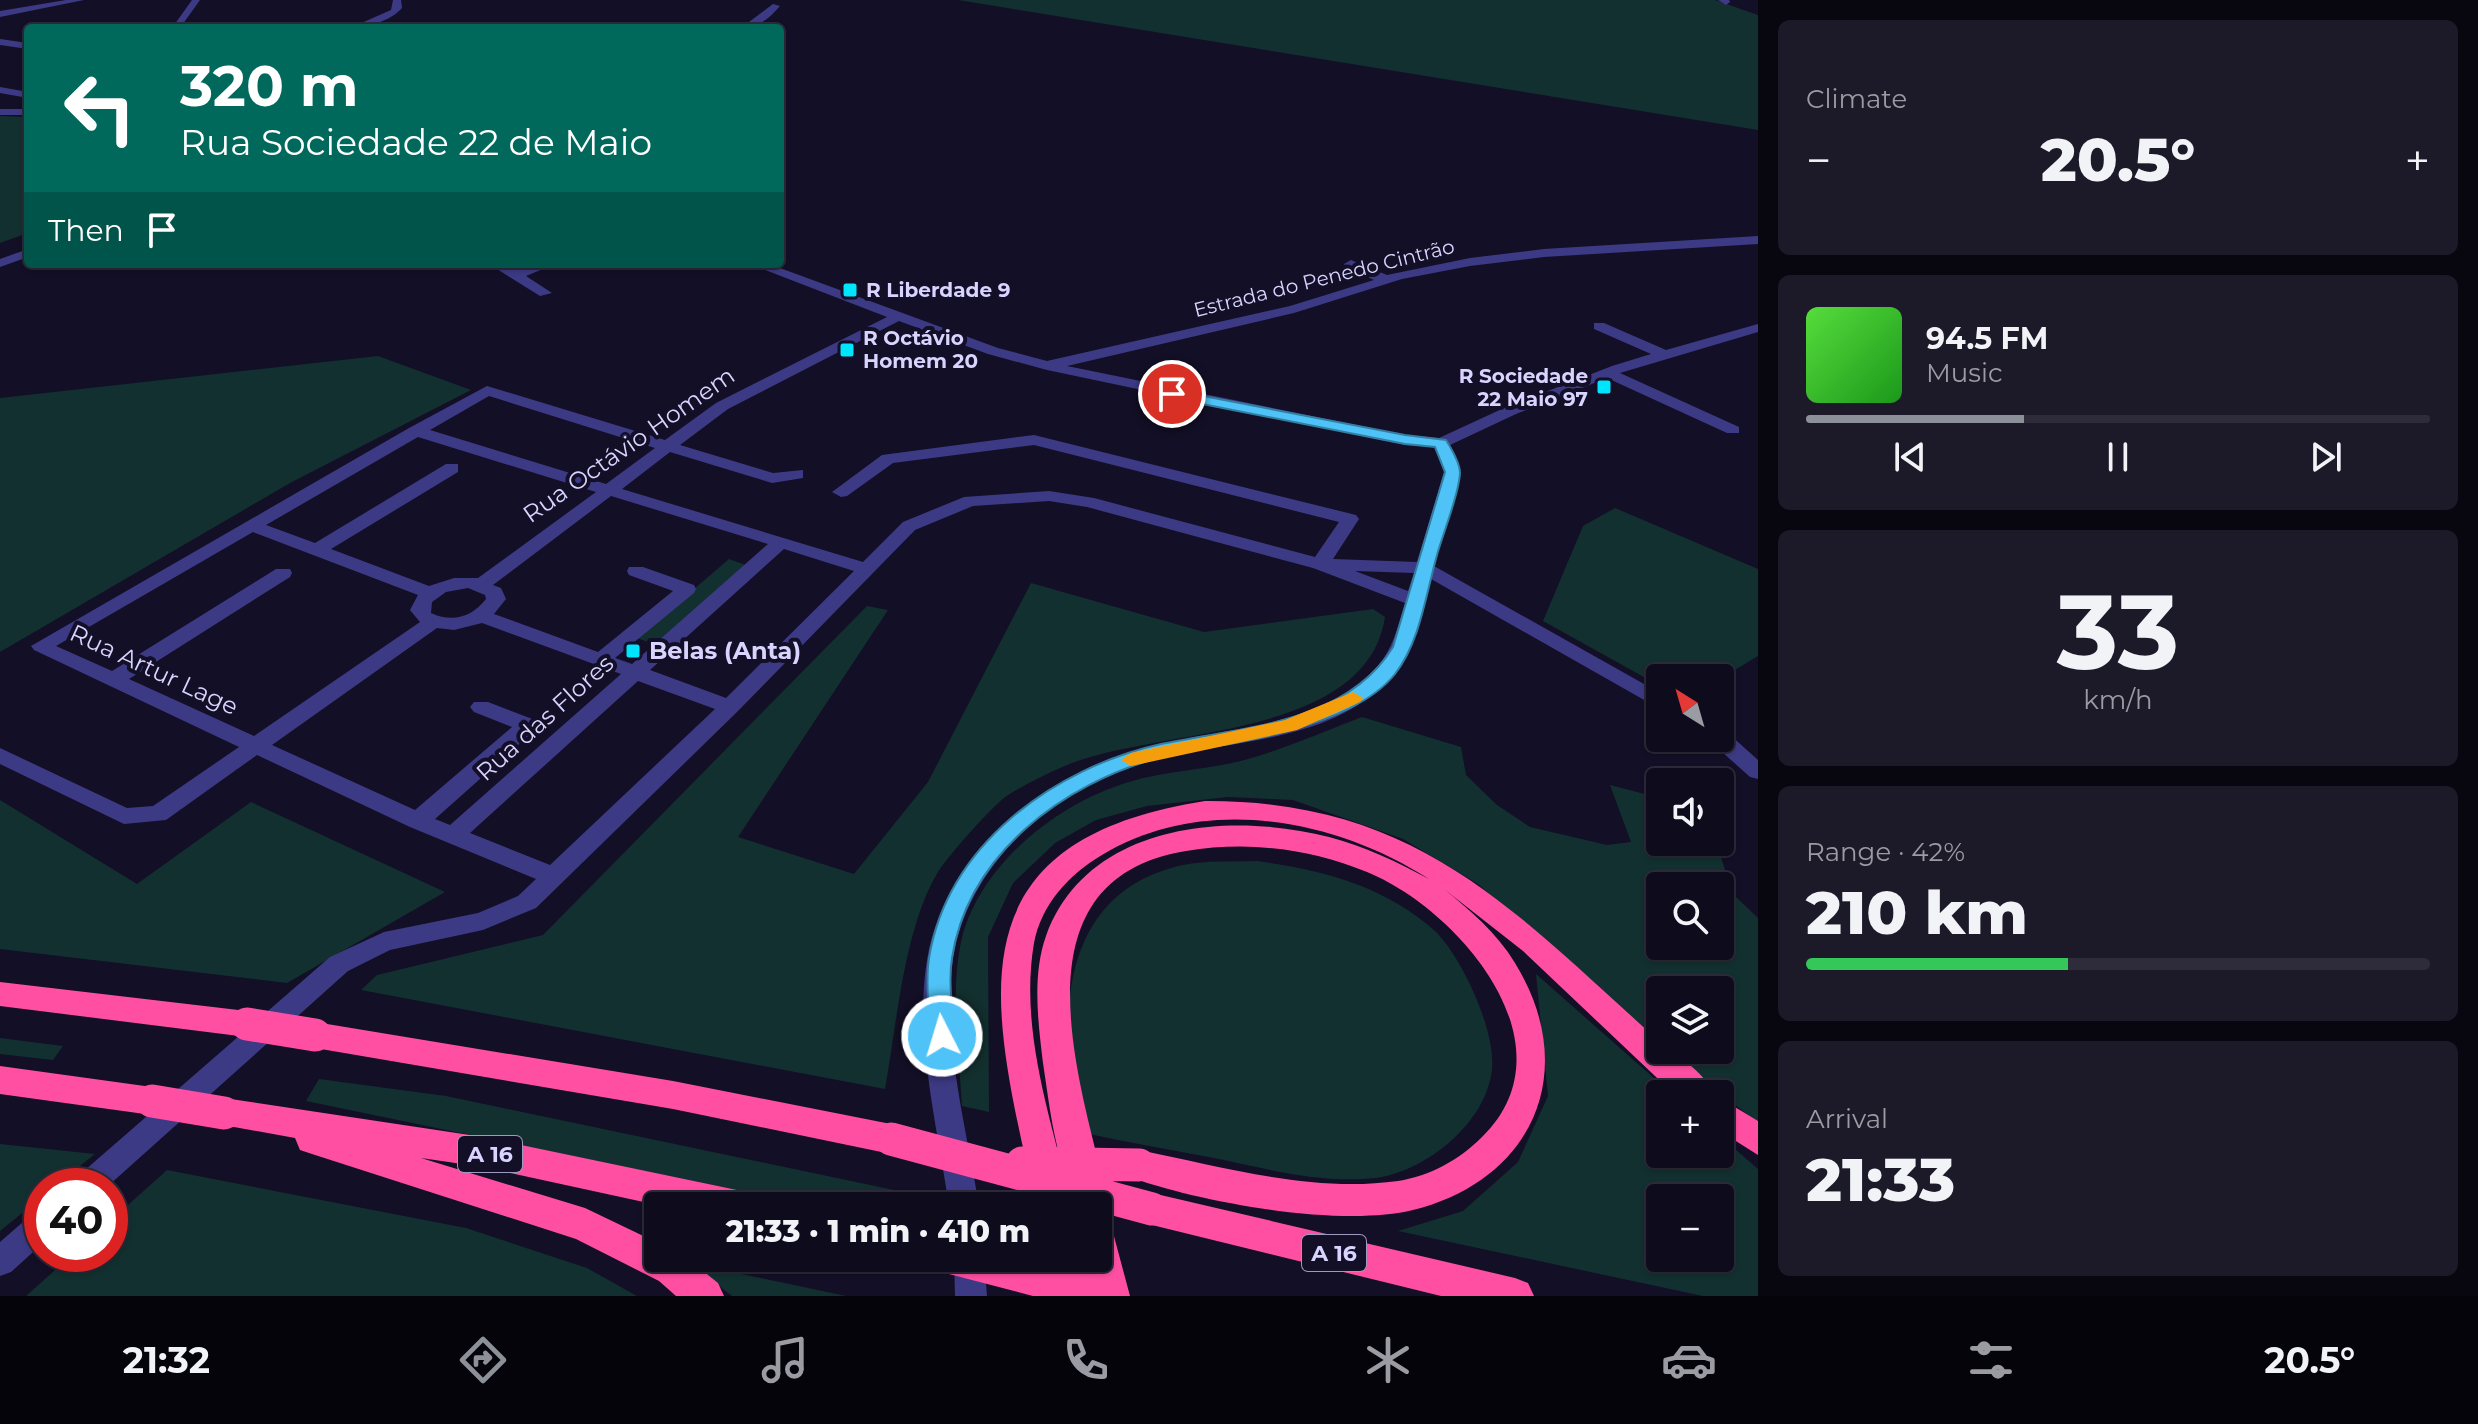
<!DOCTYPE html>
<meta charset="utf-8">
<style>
body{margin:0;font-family:Montserrat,sans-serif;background:#1c1929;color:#f1f3f6;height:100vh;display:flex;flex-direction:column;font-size:30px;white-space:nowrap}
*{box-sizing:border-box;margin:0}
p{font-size:26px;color:#9b9ba3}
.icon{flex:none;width:44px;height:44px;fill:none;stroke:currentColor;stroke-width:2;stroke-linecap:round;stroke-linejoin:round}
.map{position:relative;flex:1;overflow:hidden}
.side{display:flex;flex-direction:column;gap:20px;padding:20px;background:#08060f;width:720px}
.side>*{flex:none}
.top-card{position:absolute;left:24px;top:24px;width:760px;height:244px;border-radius:8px;box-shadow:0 2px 6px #0004,0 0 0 2px #2e2b3b;background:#00695c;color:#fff;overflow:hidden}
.needle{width:52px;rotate:323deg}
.controls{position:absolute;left:1646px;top:664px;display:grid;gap:16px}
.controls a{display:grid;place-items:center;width:88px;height:88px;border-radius:8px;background:#0e0b1c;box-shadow:0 2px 6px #0004,0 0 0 2px #2e2b3b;font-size:40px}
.speed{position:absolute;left:24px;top:1168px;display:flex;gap:16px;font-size:40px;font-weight:700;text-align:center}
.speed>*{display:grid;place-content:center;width:104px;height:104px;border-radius:50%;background:#0e0b1c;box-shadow:0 2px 6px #0004,0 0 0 2px #2e2b3b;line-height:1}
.speed .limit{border:12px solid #d22;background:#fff;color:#111}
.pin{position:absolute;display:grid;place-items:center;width:68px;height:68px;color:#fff;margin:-34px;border:4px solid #fff;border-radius:50%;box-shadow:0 2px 8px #0007}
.me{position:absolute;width:88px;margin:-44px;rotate:355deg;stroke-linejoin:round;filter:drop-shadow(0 0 6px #0008)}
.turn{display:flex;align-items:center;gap:28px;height:168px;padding:0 24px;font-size:36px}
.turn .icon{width:104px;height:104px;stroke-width:2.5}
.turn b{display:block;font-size:56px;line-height:68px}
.then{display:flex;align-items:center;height:76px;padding:0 24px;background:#0003;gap:16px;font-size:30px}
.big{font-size:60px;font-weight:800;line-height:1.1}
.side .tile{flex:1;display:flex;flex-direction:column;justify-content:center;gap:12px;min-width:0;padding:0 28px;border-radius:12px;background:#1c1929}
.side .dial{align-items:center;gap:0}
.dial b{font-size:104px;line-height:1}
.song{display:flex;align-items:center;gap:24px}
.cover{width:96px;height:96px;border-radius:12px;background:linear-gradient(135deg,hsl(110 70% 55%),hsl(120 70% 35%))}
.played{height:8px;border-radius:4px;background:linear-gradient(90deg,#8c9099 35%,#2e2b3b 35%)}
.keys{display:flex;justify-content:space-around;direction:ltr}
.heat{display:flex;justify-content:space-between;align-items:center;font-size:44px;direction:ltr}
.charge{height:12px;border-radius:6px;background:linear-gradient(90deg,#34c759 42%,#2e2b3b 0)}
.trip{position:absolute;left:644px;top:1192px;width:468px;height:80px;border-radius:8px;background:#0e0b1c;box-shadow:0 2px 6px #0004,0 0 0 2px #2e2b3b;font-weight:800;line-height:80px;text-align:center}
.menu{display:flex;height:128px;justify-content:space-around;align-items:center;background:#06040b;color:#9b9ba3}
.menu .icon{width:56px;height:56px}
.menu .current{color:#8c9099}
.menu b{font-size:36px;color:#f1f3f6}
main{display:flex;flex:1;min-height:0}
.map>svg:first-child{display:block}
.green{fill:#12302f;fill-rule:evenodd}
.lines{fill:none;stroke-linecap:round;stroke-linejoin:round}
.minor{fill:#3d3a85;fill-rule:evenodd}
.highway{fill:#ff4fa3;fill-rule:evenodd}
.highway-bridge{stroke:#ff4fa3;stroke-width:33}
.route{fill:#4fc3f7;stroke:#337fa1;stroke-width:2}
.slow{fill:#f59e0b}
.poi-dot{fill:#00e5ff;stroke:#130f26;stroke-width:3}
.labels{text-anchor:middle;stroke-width:8;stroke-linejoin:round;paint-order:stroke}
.far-street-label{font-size:20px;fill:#d9d4ff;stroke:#130f26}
.far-poi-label{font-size:20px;font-weight:bold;fill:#d9d4ff;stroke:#130f26;text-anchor:start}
.shield{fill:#130f26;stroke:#9e99be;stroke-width:2}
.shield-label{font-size:22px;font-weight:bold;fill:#d9d4ff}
.street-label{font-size:24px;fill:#d9d4ff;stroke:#130f26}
.poi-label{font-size:24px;font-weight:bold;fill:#d9d4ff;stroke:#130f26;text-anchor:start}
</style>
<main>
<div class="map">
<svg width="1758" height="1296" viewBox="0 0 1758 1296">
<rect width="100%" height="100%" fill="#130f26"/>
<path class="green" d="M 958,0 L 1715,0 L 1758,15 L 1758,130 Z
M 0,116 L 28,117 L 28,233 L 0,243 Z
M 378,356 L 471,390 L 290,483 L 0,652 L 0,398 Z
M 1615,508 L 1758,569 L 1758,656 L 1720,679 L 1660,678 L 1660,686 L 1543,621 L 1583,526 Z
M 729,559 L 749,566 L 656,645 L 637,638 Z
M 1031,583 L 1204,632 L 1373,609 L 1385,617 C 1366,741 1157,727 1067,765 C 1048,773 1026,784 1008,795 C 993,805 948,856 938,872 C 904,928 897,1023 885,1089 L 361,990 L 377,975 L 543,935 L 867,606 L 888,610 L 738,837 L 854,874 L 928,782 Z
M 1362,717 L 1461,747 L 1466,775 L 1497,805 L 1530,827 L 1607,845 L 1631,842 L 1610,785 L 1660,798 L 1660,842 L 1716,842 L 1733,894 L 1758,918 L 1758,1123 L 1666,1050 L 1720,1050 L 1720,990 L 1660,990 L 1660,1045 L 1478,884 L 1403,839 L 1293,800 L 1228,797 L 1147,806 L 1096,820 L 1055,843 L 1013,883 L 988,937 L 989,1112 L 962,1106 C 959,1054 950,994 961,942 C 978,866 1057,803 1129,782 C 1168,770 1210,770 1248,759 C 1287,748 1325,731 1362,717 ZM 1660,886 L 1720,886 L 1720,946 L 1660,946 Z
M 0,800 L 137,884 L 251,802 L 445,892 L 287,983 L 0,949 Z
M 1257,861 C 1322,870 1384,885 1435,931 C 1462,957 1496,1031 1492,1069 C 1487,1122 1427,1171 1376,1178 C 1320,1184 1268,1169 1214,1158 C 1173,1150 1131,1143 1089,1134 C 1084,1102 1067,1035 1069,1006 C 1075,933 1109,881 1183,865 C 1206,860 1234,862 1257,861 Z
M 1536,974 L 1672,1094 L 1660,1094 L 1660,1154 L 1720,1154 L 1720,1136 L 1758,1169 L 1758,1296 L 1703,1296 L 1398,1231 L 1463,1211 L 1518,1162 L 1548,1096 ZM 1660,1198 L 1720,1198 L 1720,1258 L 1660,1258 Z
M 0,1038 L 63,1046 L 53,1060 L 0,1054 Z
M 319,1079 L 446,1096 L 894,1190 L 895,1206 L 813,1206 L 306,1101 Z
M 0,1144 L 95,1154 L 55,1186 L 42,1186 L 42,1197 L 0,1231 Z
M 167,1170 L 466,1228 L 587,1268 L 637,1296 L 26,1296 L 73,1254 L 110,1254 L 110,1221 Z
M 689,1263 L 846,1296 L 732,1296 Z"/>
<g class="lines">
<path class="minor" d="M 66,0 L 84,0 L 0,17 L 0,11 Z
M 192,0 L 200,0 L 180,28 L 172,28 Z
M 393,0 L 401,0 L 402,8 C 391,21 366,28 350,28 L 391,10 Z
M 1718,0 L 1729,0 L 1730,2 L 1726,5 Z
M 773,4 L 780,6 C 769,19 758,28 741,28 Z
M 0,39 L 28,43 L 28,49 L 0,45 Z
M 0,87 L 28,92 L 28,98 L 0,93 Z
M 0,109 L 28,109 L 28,115 L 0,115 Z
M 1758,236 L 1758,244 L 1544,257 L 1470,266 L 1402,279 L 1294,313 L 1067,366 L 1405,435 L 1439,438 L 1504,408 L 1612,366 L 1651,354 L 1594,329 L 1594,323 L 1604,323 L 1666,350 L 1758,324 L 1758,332 L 1620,373 L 1739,427 L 1739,433 L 1727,433 L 1607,378 L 1516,414 L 1450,445 L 1460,472 L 1434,566 L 1660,693 L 1660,709 L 1431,579 C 1421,615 1414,648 1389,678 C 1336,740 1238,740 1164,757 C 1108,771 1053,800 1013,842 C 982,875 960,914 953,959 C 941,1036 967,1130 979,1206 L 949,1206 C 938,1130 914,1036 927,960 C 947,843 1054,768 1162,744 C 1235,727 1314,726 1371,673 C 1392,654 1397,629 1405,603 L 1313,568 L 1087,507 L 1049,501 L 973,506 L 915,530 L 737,712 L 536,908 L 483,930 L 390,950 L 348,971 L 108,1186 L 72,1186 L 77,1177 L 330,957 L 384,932 L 478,913 L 518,896 L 536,879 L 410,827 L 257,755 L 166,820 L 124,824 L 0,764 L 0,748 L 127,808 L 153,806 L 239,747 L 34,650 L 31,646 L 409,428 L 487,386 L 665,440 L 716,403 L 887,317 L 750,264 L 769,264 L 998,348 L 1047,361 L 1290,306 L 1374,280 L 1346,267 L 1344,264 L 1351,260 L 1387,275 L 1470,258 L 1544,249 ZM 899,321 L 988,354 L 1047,370 L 1405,445 L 1434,447 L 1444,472 L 1417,562 L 1333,559 L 1359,519 L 1356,515 L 1034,435 L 882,455 L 832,492 L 841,497 L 847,496 L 893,463 L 1034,445 L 1339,522 L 1315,557 L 1094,498 L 1049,491 L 964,497 L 903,522 L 863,562 L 622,489 L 670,452 L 772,483 L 803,478 L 803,470 L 773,473 L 680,445 L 728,409 ZM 489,396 L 655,448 L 606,484 L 430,430 ZM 418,437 L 596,492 L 478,578 L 454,578 L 429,586 L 331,549 L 458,472 L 458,464 L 446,464 L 315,543 L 266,525 ZM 611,496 L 768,544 L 632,664 L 615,658 L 694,593 L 696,589 L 694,585 L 643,567 L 629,567 L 627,571 L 629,575 L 673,591 L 598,652 L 494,614 L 506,599 L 501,588 L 493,585 ZM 253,532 L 418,595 L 410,610 L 420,622 L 254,736 L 129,679 L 290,577 L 292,573 L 290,569 L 276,569 L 112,671 L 56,646 ZM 784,549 L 854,571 L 726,698 L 650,670 ZM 1355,571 L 1414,573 L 1408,591 ZM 468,588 L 485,595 L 486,599 C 472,617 453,623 431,613 L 432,602 L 446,592 ZM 482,623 L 621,674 L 450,825 L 435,819 L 535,730 L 538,725 L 535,720 L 488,702 L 474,702 L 470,707 L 474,712 L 512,727 L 415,810 L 272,745 L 437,628 L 454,630 ZM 638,681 L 715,709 L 550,865 L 470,833 Z
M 28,249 L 28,257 L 0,267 L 0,259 Z
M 489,264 L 505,264 L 516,270 L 535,264 L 555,264 L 526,276 L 552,293 L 540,296 Z
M 1720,731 L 1728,733 L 1758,760 L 1758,779 L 1750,777 L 1712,743 L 1709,738 L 1720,738 Z
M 42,1211 L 42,1244 L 11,1272 L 0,1276 L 0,1242 L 31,1215 Z
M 954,1258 L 984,1258 L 987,1296 L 955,1296 Z"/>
<path class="highway" d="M 1205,801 C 1418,800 1514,911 1660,1042 L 1660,1050 C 1678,1050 1707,1078 1715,1094 L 1674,1094 L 1523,951 L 1444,889 C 1471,911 1497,933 1515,963 C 1581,1070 1534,1180 1413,1210 C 1340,1228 1197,1202 1127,1176 L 1121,1165 L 1127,1154 L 1139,1150 C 1224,1167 1311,1193 1398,1181 C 1430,1176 1459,1160 1482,1137 C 1576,1045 1458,909 1367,872 C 1309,848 1247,841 1186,851 C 1018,878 1074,1063 1102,1176 L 1097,1187 L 1084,1192 L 1071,1187 C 1054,1151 1049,1102 1043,1063 C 1038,1022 1032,975 1046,936 C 1087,823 1228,811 1329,837 C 1364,846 1397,862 1429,879 C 1334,818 1203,794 1102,855 C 1069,874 1041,905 1034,943 C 1019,1031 1052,1122 1072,1206 L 1036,1206 C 992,1008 943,842 1205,801 Z
M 0,982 L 247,1011 L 258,1015 L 263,1024 L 258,1033 L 247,1037 L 0,1006 Z
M 315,1022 L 673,1081 L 891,1124 L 903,1128 L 908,1139 L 903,1150 L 891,1154 L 673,1109 L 315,1048 L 304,1044 L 299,1035 L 304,1026 Z
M 0,1066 L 152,1087 L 164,1091 L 169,1101 L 164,1111 L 152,1115 L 0,1094 Z
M 224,1098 L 483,1137 L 737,1190 L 750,1194 L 755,1206 L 662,1206 L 483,1167 L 421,1158 L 585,1208 L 658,1243 L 658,1258 L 687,1258 L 718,1283 L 724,1296 L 676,1296 L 659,1281 L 576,1239 L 312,1154 L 300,1150 L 295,1138 L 212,1123 L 207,1113 L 212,1103 Z
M 1720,1098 L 1758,1121 L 1758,1155 L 1720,1131 Z
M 1152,1193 L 1515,1278 L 1528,1283 L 1534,1296 L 1441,1296 L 1152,1225 L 1139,1221 L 1134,1209 L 1139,1197 Z
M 1098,1220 L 1111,1225 L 1130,1296 L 1092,1296 L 1084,1258 L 1098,1258 Z
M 1046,1258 L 1084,1258 L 1092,1296 L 1054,1296 Z"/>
<path class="highway-bridge" d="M 247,1024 L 315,1035
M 152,1101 L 224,1113
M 891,1139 L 1152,1209
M 1022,1163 L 1139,1165
M 953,1258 L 1098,1296"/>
</g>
<path class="route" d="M 1172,390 L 1405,435 L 1446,440 C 1451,448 1460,464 1460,473 C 1459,495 1443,533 1437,555 C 1426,594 1420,642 1395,674 C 1372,703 1328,719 1295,729 C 1250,743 1204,746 1158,758 C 1063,784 968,854 952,958 C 948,982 953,1011 954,1036 L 950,1043 L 942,1046 L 933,1043 L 930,1036 C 929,1011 925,982 929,958 C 948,844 1054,768 1161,744 C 1241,727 1345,725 1393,647 L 1445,472 L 1435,447 L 1405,444 L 1167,397 L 1165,394 Z"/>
<path class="slow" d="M 1353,692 L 1363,698 L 1360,702 L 1297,730 L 1131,766 L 1121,760 L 1131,753 L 1285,720 Z"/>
<g class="poi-dot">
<rect x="842" y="282" width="16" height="16" rx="4"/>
<rect x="839" y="342" width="16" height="16" rx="4"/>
<rect x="1596" y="379" width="16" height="16" rx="4"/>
<rect x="625" y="643" width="16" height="16" rx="4"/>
</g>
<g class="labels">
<g class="far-street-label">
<text transform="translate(1324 278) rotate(-14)" y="7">Estrada do Penedo Cintrão</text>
</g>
<g class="far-poi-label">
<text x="866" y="297">R Liberdade 9</text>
<text x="863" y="345">R Octávio<tspan x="863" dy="23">Homem 20</tspan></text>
<text x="1588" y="383" text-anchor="end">R Sociedade<tspan x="1588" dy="23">22 Maio 97</tspan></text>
</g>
<g class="shield">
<rect x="458" y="1136" width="64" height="36" rx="6"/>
<rect x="1302" y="1235" width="64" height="36" rx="6"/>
</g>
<g class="shield-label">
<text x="490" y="1162">A 16</text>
<text x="1334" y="1261">A 16</text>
</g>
<g class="street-label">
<text transform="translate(629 445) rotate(-35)" y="8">Rua Octávio Homem</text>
<text transform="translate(154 670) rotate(25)" y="8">Rua Artur Lage</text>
<text transform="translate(545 718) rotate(-42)" y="8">Rua das Flores</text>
</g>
<g class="poi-label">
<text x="649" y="659">Belas (Anta)</text>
</g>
</g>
</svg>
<div class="controls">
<a><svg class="needle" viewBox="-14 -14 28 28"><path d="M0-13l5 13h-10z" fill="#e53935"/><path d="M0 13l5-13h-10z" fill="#9b9ba3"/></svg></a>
<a><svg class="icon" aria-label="sound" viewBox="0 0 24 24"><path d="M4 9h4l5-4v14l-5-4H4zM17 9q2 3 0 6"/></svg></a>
<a><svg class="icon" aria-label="search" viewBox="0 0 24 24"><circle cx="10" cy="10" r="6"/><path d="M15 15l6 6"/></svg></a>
<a><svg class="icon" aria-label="layers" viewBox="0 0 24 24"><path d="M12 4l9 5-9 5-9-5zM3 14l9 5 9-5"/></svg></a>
<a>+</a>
<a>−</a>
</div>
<div class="speed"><div class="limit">40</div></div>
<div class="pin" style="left:1172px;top:394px;background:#d93025"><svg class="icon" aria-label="arrive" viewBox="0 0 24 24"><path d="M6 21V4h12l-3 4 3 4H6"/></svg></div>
<svg class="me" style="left:942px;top:1036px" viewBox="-20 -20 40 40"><circle r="17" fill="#4fc3f7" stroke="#fff" stroke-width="3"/><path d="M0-11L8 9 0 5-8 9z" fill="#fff"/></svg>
<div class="trip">21:33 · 1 min · 410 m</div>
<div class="top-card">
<div class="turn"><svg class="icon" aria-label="left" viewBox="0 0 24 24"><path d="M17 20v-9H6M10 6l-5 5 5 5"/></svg><div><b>320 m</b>Rua Sociedade 22 de Maio</div></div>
<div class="then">Then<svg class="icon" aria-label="arrive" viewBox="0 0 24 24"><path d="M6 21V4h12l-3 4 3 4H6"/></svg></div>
</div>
</div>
<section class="side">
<div class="tile"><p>Climate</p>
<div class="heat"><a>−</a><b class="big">20.5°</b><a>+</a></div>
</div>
<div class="tile">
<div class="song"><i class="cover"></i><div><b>94.5 FM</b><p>Music</p></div></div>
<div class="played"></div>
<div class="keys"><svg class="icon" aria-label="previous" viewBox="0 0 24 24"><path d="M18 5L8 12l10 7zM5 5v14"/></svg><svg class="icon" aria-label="pause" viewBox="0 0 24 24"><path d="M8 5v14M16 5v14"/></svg><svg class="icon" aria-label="next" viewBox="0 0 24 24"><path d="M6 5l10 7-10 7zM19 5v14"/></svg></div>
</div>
<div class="tile dial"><b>33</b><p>km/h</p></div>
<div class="tile"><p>Range · 42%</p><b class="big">210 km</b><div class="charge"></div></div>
<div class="tile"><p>Arrival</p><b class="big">21:33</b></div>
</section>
</main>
<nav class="menu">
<b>21:32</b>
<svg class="icon current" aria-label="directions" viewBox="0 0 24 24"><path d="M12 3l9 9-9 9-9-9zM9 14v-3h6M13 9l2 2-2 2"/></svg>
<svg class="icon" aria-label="music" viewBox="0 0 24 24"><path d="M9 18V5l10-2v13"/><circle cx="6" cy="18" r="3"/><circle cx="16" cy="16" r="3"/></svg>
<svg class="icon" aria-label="phone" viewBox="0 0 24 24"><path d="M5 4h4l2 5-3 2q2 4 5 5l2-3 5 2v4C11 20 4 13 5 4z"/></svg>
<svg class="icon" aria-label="climate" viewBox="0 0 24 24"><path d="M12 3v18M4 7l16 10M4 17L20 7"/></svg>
<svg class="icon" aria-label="car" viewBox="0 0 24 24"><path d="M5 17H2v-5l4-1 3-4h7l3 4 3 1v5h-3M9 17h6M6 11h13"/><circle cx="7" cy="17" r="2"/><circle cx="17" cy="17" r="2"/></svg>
<svg class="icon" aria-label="filters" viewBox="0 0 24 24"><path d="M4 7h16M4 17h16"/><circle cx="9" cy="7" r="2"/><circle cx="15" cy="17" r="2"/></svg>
<b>20.5°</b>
</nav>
